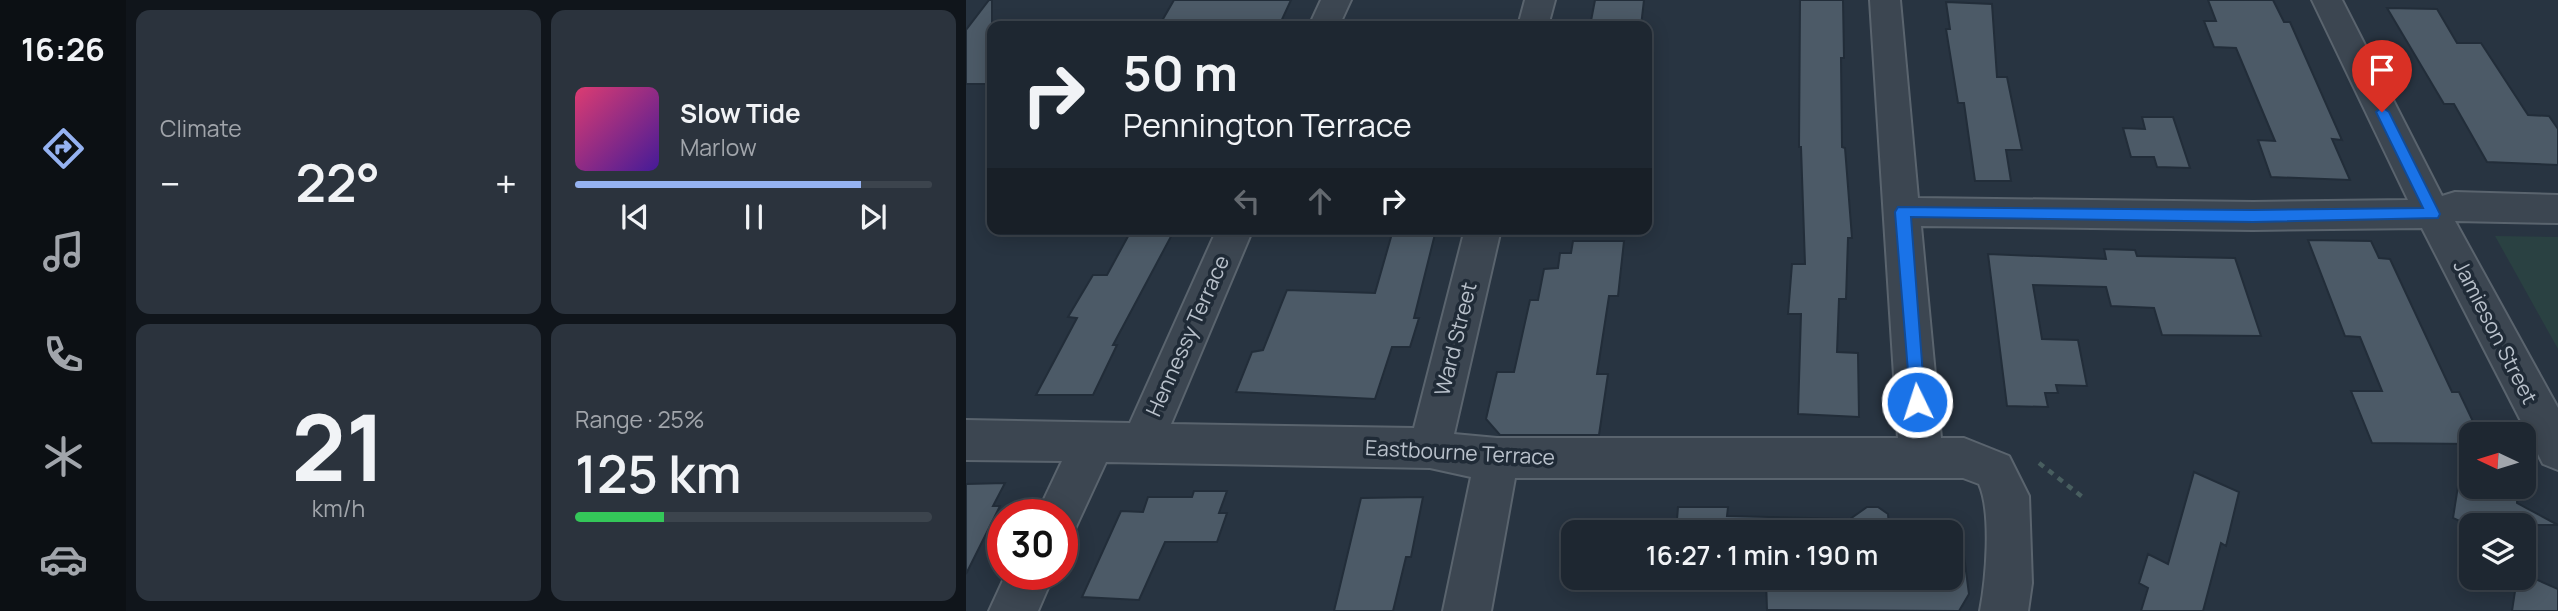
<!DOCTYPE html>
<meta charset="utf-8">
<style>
body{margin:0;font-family:Manrope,sans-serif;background:#2b333d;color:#f1f3f6;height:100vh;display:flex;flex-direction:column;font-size:26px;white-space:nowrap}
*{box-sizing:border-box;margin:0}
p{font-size:23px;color:#a1a5ab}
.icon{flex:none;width:38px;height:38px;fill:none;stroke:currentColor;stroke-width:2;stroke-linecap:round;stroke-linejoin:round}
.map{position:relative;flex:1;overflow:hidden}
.details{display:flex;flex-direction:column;gap:10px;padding:10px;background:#10151b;width:840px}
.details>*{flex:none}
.top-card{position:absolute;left:21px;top:21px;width:665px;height:214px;border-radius:14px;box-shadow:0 4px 18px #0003,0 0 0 2px #3c444d;background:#1e2731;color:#f1f3f6;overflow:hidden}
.needle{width:46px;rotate:274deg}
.fabs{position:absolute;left:1493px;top:422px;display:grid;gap:14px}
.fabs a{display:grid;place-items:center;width:77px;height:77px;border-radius:14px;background:#1e2731;box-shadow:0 4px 18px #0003,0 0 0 2px #3c444d;font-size:35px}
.speed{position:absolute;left:21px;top:499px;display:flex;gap:14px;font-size:35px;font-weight:700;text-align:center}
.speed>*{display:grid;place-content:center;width:91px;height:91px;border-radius:50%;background:#1e2731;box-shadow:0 4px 18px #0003,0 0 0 2px #3c444d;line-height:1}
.speed .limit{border:10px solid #d22;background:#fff;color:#111}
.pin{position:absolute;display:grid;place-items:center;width:60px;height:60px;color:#fff;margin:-72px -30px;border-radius:50% 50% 50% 0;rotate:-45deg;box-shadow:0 0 7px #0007}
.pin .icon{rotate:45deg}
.me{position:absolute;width:77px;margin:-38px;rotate:356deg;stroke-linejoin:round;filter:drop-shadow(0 0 5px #0008)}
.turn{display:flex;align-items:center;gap:24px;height:147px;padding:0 21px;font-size:32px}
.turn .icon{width:91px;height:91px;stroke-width:2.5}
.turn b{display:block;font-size:49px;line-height:60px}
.lanes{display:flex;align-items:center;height:66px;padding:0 21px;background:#0003;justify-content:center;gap:35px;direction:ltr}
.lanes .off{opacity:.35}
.big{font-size:52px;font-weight:600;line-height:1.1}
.details .widget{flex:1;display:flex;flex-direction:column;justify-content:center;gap:10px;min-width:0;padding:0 24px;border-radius:14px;background:#2b333d}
.details .dial{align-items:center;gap:0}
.dial b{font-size:91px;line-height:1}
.song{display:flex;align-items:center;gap:21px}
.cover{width:84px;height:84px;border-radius:10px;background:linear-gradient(135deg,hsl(340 70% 55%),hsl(260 70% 35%))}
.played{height:7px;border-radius:4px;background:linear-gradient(90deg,#95b2f1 80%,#3c444d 80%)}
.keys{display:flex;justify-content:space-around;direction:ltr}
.heat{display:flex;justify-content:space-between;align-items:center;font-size:38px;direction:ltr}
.charge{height:10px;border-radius:5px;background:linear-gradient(90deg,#34c759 25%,#3c444d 0)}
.details .tiles{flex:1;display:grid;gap:10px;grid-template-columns:repeat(2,1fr)}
.trip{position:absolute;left:595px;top:520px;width:402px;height:70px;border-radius:14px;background:#1e2731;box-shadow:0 4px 18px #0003,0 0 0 2px #3c444d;font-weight:600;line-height:70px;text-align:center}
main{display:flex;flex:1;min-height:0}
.tabs{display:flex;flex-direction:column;width:126px;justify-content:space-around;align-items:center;background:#0c1014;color:#a1a5ab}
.tabs .icon{width:49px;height:49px}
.tabs .on{color:#95b2f1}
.tabs b{font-size:32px;color:#f1f3f6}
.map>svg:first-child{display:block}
.green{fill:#2a4142}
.building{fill:#4c5a67;stroke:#222d39;stroke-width:2}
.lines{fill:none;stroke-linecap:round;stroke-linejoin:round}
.minor-casing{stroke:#5a646e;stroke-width:4}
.path{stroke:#485e5f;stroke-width:4.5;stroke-dasharray:6 6;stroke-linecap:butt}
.minor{fill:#3c4651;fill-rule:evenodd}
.route{fill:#1a73e8;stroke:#114b97;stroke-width:2}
.labels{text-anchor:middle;stroke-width:7;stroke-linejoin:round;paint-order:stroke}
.street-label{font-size:21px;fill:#b9c1cb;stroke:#202b37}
</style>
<main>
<nav class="tabs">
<b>16:26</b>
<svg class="icon on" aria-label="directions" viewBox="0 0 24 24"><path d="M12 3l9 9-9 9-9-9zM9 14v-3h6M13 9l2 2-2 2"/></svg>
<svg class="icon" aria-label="music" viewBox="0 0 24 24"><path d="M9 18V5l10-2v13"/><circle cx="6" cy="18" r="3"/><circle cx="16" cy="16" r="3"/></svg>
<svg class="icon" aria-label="phone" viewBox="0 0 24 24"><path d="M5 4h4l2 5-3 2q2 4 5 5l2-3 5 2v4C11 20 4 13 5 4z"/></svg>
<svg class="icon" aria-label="climate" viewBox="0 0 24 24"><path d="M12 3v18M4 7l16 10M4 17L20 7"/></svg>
<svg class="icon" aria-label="car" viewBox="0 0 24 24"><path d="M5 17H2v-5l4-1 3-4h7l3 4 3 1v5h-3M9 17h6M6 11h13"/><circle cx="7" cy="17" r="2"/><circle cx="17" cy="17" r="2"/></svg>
</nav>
<section class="details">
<div class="tiles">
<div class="widget"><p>Climate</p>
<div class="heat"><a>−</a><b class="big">22°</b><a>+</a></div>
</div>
<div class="widget">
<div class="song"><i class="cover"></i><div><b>Slow Tide</b><p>Marlow</p></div></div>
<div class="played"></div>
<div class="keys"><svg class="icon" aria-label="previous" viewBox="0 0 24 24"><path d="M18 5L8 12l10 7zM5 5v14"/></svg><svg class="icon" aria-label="pause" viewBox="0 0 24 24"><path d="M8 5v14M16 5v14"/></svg><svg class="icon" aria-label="next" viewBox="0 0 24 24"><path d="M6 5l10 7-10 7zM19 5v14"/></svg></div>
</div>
<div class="widget dial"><b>21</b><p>km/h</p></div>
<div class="widget"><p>Range · 25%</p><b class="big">125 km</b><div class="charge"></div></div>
</div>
</section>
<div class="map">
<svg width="1592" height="611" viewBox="0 0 1592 611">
<rect width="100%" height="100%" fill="#283441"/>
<path class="green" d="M 1529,236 L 1592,237 L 1592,349 Z"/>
<path class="building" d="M 23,0 L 26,0 L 26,84 L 0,84 L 0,30 Z
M 208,0 L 325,0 L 313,26 L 193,26 Z
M 629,0 L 678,0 L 675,26 L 624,26 Z
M 834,0 L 877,0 L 878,58 L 875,58 L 876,147 L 879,148 L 886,238 L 882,238 L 880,299 L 873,299 L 871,352 L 892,353 L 893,417 L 832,414 L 835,314 L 822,314 L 826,264 L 839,264 L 835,147 L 833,147 Z
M 1242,0 L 1307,0 L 1318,22 L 1324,22 L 1376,140 L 1366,139 L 1384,180 L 1305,177 L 1292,140 L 1309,141 L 1270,48 L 1248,47 L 1238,21 L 1250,21 Z
M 980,2 L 1026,4 L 1031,77 L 1041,77 L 1056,150 L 1040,150 L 1045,181 L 1009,181 L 998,103 L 992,103 L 980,29 L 984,29 Z
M 1421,8 L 1471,9 L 1491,43 L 1515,43 L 1562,115 L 1583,116 L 1592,129 L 1592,165 L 1521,162 L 1488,104 L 1478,104 Z
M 1176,117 L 1207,117 L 1224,168 L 1191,167 L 1188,157 L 1165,157 L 1157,128 L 1179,129 Z
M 166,229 L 209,229 L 147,345 L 151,345 L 127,395 L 70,395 L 111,318 L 102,317 L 127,275 L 141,275 Z
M 427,230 L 470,230 L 448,318 L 453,318 L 444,347 L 426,347 L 409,399 L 270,392 L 286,352 L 297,350 L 321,290 L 409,293 Z
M 1342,240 L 1405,241 L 1413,258 L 1424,259 L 1486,392 L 1493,392 L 1513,434 L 1505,434 L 1505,444 L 1406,443 L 1385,391 L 1416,391 L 1394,337 L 1379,336 Z
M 607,241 L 658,241 L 652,296 L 643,296 L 631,374 L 642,374 L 633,435 L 534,435 L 520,419 L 531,372 L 548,372 L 564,300 L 572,300 L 578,269 L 592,268 L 594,253 L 605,253 Z
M 1138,249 L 1169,250 L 1171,256 L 1269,258 L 1295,336 L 1196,335 L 1188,308 L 1145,306 L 1140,287 L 1067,285 L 1076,339 L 1112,340 L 1121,386 L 1090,385 L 1092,393 L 1079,393 L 1082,407 L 1041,406 L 1022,254 L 1140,259 Z
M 1228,472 L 1273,492 L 1260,546 L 1255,543 L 1237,611 L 1175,611 L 1182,588 L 1173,583 L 1182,554 L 1202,564 Z
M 39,483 L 27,506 L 34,506 L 0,574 L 0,484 Z
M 1492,486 L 1552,486 L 1551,503 L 1592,525 L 1502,525 L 1487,518 Z
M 228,491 L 261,491 L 253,513 L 261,513 L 251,542 L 199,542 L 173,600 L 116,597 L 155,511 L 177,512 L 182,497 L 226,497 Z
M 457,497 L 445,557 L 440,557 L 427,611 L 368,611 L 395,498 Z
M 712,507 L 762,507 L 761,516 L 884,519 L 901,507 L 912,507 L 922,514 L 923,527 L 962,526 L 962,532 L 710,532 Z
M 985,533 L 995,533 L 1003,594 L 993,611 L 801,610 L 800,580 L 708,581 L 708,578 L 985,578 Z
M 1551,578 L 1567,578 L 1592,589 L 1592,611 L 1546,611 Z"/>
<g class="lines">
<g class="minor-casing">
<path id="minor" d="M 355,0 L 385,0 L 373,26 L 343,26 Z
M 559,0 L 589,0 L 582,26 L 552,26 Z
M 904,0 L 934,0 L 952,198 L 1287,202 L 1442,200 L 1346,0 L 1376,0 L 1476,196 L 1489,192 L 1592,195 L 1592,223 L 1489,221 L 1592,408 L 1592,470 L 1577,464 L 1456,228 L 1287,230 L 955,226 L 975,438 L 998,438 L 1043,456 L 1063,496 L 1066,583 L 1062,611 L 1014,611 C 1020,580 1026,513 1013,484 L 997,478 L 549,478 L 525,611 L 477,611 L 505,477 L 464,468 L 140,462 L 109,529 L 96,534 L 96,514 L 71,514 L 96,461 L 0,460 L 0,420 L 164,423 L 251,229 L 287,229 L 205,424 L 448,428 L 499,229 L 535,229 L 488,434 L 531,438 L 932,438 Z
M 40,574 L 88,574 L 72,611 L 23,611 Z"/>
</g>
<path class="path" d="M 1073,463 L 1119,499"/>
<use href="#minor" class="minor"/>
</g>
<path class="route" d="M 1416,107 L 1423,112 L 1474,214 L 1472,218 L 1287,222 L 945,217 L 959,402 L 957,408 L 951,410 L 945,408 L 929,212 L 932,207 L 1287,210 L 1457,208 L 1410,112 Z"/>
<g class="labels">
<g class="street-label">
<text transform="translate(1529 332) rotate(63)" y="7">Jamieson Street</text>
<text transform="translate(222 336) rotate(-66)" y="7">Hennessy Terrace</text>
<text transform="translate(490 339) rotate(-76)" y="7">Ward Street</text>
<text transform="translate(494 453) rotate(3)" y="7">Eastbourne Terrace</text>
</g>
</g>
</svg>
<div class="fabs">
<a><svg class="needle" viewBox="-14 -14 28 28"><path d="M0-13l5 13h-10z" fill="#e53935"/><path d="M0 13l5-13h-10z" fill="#a1a5ab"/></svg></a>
<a><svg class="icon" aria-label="layers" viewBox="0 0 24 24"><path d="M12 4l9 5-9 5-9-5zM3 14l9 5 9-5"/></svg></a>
</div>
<div class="speed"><div class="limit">30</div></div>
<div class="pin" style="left:1416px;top:112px;background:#d93025"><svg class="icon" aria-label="arrive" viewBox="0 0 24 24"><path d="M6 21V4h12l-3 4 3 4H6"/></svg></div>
<svg class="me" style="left:951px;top:402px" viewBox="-20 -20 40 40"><circle r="17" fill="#1a73e8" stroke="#fff" stroke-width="3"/><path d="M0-11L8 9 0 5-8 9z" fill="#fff"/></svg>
<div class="trip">16:27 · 1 min · 190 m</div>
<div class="top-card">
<div class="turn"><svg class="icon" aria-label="right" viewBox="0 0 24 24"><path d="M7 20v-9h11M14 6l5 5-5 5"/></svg><div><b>50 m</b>Pennington Terrace</div></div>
<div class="lanes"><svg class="icon off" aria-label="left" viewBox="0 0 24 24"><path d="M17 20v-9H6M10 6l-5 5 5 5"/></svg><svg class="icon off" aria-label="ahead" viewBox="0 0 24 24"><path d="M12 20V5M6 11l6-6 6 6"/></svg><svg class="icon" aria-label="right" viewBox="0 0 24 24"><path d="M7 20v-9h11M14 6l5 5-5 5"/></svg></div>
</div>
</div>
</main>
